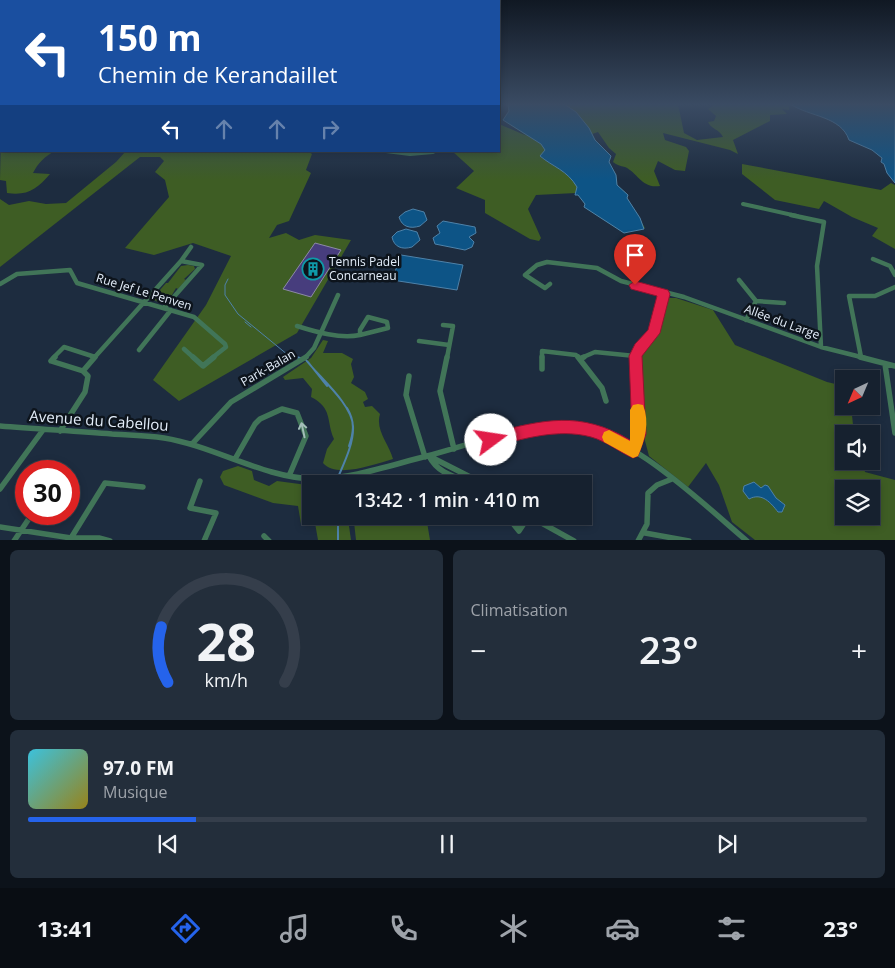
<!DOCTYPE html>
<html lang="fr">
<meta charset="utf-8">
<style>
body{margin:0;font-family:"Open Sans",sans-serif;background:#232e3b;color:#f1f3f6;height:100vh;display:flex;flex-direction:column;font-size:19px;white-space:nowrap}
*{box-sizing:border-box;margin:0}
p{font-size:16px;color:#9ea3aa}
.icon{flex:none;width:28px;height:28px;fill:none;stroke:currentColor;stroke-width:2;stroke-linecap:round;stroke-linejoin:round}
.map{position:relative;height:540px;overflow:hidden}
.details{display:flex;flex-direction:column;gap:10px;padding:10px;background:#0c121a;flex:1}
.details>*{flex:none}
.guide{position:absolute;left:0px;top:0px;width:500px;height:152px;box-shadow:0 2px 8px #0003,0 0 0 1px #353e4b;background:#1a4fa0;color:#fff;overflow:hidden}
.needle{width:32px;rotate:224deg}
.controls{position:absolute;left:835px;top:370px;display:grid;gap:10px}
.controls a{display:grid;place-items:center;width:45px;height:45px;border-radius:0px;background:#16212f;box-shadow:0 2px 8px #0003,0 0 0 1px #353e4b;font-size:25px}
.speed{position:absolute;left:15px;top:460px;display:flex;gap:10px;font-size:25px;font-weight:700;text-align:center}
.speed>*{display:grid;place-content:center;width:65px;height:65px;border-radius:50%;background:#16212f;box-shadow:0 2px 8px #0003,0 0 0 1px #353e4b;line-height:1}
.speed .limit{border:8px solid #d22;background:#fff;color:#111}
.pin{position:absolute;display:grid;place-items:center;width:42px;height:42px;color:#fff;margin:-51px -21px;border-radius:50% 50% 50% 0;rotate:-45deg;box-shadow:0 0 5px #0007}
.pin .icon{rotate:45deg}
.me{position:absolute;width:55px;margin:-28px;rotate:76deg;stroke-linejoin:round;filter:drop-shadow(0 0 4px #0008)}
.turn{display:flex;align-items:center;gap:18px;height:105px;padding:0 15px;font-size:22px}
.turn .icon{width:65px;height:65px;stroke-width:2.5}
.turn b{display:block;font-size:35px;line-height:42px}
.lanes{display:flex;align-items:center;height:48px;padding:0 15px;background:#0003;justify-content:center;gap:25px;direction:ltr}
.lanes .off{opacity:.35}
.big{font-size:38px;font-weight:600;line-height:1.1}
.details .card{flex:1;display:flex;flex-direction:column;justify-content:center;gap:8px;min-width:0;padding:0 18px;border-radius:8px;background:#232e3b}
.details .dial{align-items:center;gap:0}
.dial svg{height:130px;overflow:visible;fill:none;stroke:#353e4b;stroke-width:7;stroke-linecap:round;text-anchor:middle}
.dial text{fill:#f1f3f6;stroke:none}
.song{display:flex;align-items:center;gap:15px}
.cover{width:60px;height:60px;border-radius:8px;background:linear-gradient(135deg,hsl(190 70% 55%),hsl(50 70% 35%))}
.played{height:5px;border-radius:2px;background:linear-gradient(90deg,#2563eb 20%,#353e4b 20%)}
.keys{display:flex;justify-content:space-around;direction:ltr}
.heat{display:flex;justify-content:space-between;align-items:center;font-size:28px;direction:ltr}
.details .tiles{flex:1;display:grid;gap:10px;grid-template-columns:1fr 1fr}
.card:last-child{grid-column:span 2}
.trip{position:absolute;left:302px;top:475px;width:290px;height:50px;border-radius:0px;background:#16212f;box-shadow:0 2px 8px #0003,0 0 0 1px #353e4b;font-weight:600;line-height:50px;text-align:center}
.menu{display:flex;height:80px;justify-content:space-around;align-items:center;background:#090d13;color:#9ea3aa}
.menu .icon{width:35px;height:35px}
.menu .selected{color:#2563eb}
.menu b{font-size:22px;color:#f1f3f6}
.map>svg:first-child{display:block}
.green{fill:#3e5d24;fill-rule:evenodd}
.water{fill:#0d5486;stroke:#4e82a9}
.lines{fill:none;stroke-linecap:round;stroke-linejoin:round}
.stream-far1{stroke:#4e82a9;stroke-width:1}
.stream{stroke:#4e82a9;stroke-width:2}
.building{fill:#473d7d;stroke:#8c8aa5}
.street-far2{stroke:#417558;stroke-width:4}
.street-far1{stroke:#417558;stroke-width:4.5}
.street{stroke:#417558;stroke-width:5.5}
.oneway{stroke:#a3beb9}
.route{fill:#e11d48;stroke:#92132f}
.slow{fill:#f59e0b}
.labels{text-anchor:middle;stroke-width:5;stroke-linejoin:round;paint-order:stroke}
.poi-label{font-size:12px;fill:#e4eefa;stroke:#0d141c;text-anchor:start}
.street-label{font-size:12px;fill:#e4eefa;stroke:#0d141c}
.near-street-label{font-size:15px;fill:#e4eefa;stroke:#0d141c}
</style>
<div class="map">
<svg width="895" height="541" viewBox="0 0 895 541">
<rect width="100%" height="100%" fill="#1d2c3f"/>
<path class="green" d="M 508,104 L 678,104 L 684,133 L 697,140 L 723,137 C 719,129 711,129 708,122 L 714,121 L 716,116 L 708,109 L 715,104 L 790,104 L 789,110 L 782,109 L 787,114 L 770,115 L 770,121 L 733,140 L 738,154 L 730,150 L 663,133 L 665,140 L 686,147 L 689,151 L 685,171 L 675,170 L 658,161 L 654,171 L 660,186 C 642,189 638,173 625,167 C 620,166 617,165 613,162 L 616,154 L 609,148 L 598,132 L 592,134 L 595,140 L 611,156 L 609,162 L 616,175 L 617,185 L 628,195 L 627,198 L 645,228 L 624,233 L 584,207 L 585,204 L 578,195 L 575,195 L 576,193 L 536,195 L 528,209 L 541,238 L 539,241 L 530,239 L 485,213 L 485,200 L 456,188 L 474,171 L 452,151 L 499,151 L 499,124 L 527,136 L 503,120 L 509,111 Z
M 1,131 L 1,151 L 55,151 C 45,156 38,163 33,173 L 50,174 C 37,189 28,196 7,193 L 6,181 L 0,180 Z
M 126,151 L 308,151 L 312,154 L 306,170 L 311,173 L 289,221 L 277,225 L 269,238 L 286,233 L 299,240 L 315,235 L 351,240 L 297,333 L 179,401 L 153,380 L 206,305 L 231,256 L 193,243 L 154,255 L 125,248 L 169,197 L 165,180 L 155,172 L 164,161 L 160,157 L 140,157 L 0,267 L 0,199 L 9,205 L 29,201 L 46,204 L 66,203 L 116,162 Z
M 742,164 L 881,190 L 891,183 L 895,185 L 895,249 L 872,236 L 878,228 L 852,217 L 824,201 L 819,209 L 775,200 L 742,174 Z
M 188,265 L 194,266 L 195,269 L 184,279 L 186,280 L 178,289 L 176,288 L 169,300 L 160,303 L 154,300 L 154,297 L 166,283 L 168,283 L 181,266 Z
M 668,298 L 676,298 L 713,310 L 735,345 L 827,382 L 844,386 L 844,406 L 851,406 L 854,434 L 844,434 L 844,461 L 862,461 L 865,472 L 895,480 L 895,540 L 755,540 L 732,522 L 719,485 L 706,463 L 688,487 L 649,456 L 644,437 L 639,367 L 643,353 L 656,338 L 663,306 ZM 844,489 L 871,489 L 871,516 L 844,516 Z
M 323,340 L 328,341 L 323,353 L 342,353 L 353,359 L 351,364 L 354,377 L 351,383 L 365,392 L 368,399 L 363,402 L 365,407 L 372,406 L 380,414 C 375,430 389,444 393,459 C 375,464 336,479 323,463 L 327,449 L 334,439 C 326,421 333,408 311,397 L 312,389 L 303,378 L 285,380 L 283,377 L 311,358 Z
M 238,466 L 252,471 L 254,480 L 269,486 L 277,481 L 307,485 L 310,489 L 308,510 L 311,510 L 311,516 L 323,516 L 324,521 L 332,516 L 346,516 L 344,520 L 349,526 L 351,540 L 318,540 L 315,523 L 301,524 L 298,506 L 273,503 L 224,485 L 220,477 L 223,471 Z
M 377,516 L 426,516 L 430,540 L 356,540 L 354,522 Z"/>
<path class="water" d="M 508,104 L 564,104 L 576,112 L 589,128 L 595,140 L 611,156 L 609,162 L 616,175 L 617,185 L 628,195 L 627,198 L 640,218 L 644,229 L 624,233 L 584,207 L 585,204 L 578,195 L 575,195 L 577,187 C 567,170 553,167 540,156 L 545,150 L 541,144 L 503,120 L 509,111 Z
M 790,104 L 895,104 L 895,183 L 887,173 L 884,164 L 881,162 L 882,158 L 872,150 L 849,140 C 841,116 810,117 790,104 Z
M 413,209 L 424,212 L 427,220 L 420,226 C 410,229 402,227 399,217 L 405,212 Z
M 443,221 L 475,227 L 476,233 L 469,237 L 474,242 L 472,247 L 465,250 L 435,244 L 433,238 L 440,233 L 437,226 Z
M 406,229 L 417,232 L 420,240 L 412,247 C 402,250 394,247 392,237 L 397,232 Z
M 401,255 L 463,265 L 457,290 L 392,280 Z
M 754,482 L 761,488 L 765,485 L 768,486 L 776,498 L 785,505 L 782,512 L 778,512 C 771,503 762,492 749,499 L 743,491 L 744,486 Z"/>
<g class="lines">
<path class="stream-far1" d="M 228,279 L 225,285 L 225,295 L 238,314 L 288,355 L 300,358
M 245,322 L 251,327"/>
<path class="stream" d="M 296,357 L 300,358
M 306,360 C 319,377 352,404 353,426 C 354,442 345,461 339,475
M 308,362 L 327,386
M 347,408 C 355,421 354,432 349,446
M 339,479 L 341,484
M 338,516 L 338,541"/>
</g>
<path class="building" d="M 315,243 L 341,250 L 311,297 L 283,289 Z"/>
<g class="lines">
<path class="street-far2" d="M 386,151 L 410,154 L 433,152
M 743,204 L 797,216"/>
<path class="street-far1" d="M 791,215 L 824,222 L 817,266 L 821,347
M 873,259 L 890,266 L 895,275
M 739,280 L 756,301 L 784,303
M 0,284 L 17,274 L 70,270 L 77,283 L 194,317 L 225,344 L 226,347 L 212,358
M 550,284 L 545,288 L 525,275 L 537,265 L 547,262 L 597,268 L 621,281 L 684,297 L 821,347 L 865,358
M 164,308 L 202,265 L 181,261
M 368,317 L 387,322 L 388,328 L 360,335 L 360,330 Z
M 746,320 L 756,301
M 443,325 L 453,326 L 447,358
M 297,326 C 316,332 340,339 360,335
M 419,341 L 449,345
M 184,349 L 194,358
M 139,350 L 171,310
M 861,357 L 849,296 L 875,296 L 895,287
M 53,358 L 64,347 L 95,357
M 94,358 L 181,261 L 191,247
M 305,358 L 314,348 L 338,295
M 542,358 L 542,351 L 576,355 L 579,358
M 581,358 L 595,352 L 635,356
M 635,358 L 639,348 L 654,333 L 664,294"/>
<path class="street" d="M 55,357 L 51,361 L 83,371
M 193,357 L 203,366 L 214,357
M 447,357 L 440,391 L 454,449
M 542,357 L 542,369
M 578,357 L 602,388 L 606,401
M 860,357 L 895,366
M 580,359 L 584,357
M 885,364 L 895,433
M 83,371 L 95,357
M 409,376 L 406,395 L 425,457
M 0,426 C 37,429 75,431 112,434 C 129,435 147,435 164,438 C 214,446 264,478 314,479 C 351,479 391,465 427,456 C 471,444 518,427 564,426 C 623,425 703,504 747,541
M 60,431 L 85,392 L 88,376 L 83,371
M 192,444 L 231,402 L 306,357
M 633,451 L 639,434 L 635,357
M 429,456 L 484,484
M 429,456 C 438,474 456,477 473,484
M 235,459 L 255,424 L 260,419 L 282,409 L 297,413 L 306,436 L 289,476
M 41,471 L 47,471
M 200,481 L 190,508 L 216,513 L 204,541
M 0,489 L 43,430
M 507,516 L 519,531 L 529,516 L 574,541
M 0,527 L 71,538 L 99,538 L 110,541
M 645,533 L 689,541
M 264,536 L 269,541
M 71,538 L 105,483 L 143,487
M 14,541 L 32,514
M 638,541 L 647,524 L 648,493 L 657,485 L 672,479"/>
</g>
<defs><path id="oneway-shaft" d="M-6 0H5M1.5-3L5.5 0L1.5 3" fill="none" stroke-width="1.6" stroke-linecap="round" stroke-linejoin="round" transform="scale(1.25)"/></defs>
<use class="oneway" href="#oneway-shaft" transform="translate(303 430) rotate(-102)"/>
<linearGradient id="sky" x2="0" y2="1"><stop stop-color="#101823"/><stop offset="0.58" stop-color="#3a4b63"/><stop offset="1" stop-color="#3a4b63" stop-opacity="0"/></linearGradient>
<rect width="895" height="180" fill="url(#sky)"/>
<path class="route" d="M 635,281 L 668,290 L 670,294 L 660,333 L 642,356 L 646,434 L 638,456 L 633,458 C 619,452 606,441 591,437 C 558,428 523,439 491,447 L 486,445 L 484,440 L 486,435 L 491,433 C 543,420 580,410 630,440 L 632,434 L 629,356 L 635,344 L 648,330 L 657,296 L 631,289 L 629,285 Z"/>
<path class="slow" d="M 638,404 L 643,405 C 650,422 645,440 638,456 L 633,458 L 604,442 L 602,437 L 604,432 L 609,430 L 630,441 L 630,410 L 633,405 Z"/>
<defs>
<g id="building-ring" transform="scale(1.125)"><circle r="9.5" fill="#0d141c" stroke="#0f9aa8" stroke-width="1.5"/><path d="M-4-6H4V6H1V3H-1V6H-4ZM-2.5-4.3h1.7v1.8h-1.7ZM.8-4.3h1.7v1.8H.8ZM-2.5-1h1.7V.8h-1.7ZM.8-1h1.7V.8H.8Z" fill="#0f9aa8"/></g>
</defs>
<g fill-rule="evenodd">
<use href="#building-ring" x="313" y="269"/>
</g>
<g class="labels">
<g class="poi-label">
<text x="329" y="266">Tennis Padel<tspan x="329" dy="14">Concarneau</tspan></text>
</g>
<g class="street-label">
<text transform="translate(144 292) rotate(17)" y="4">Rue Jef Le Penven</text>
<text transform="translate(782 322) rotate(20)" y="4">Allée du Large</text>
<text transform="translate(268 368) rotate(-30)" y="4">Park-Balan</text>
</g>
<g class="near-street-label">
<text transform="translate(99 421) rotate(4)" y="5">Avenue du Cabellou</text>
</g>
</g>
</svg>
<div class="controls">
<a><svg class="needle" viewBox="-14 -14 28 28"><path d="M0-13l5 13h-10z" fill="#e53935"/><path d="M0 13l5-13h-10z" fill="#9ea3aa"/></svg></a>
<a><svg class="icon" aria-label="sound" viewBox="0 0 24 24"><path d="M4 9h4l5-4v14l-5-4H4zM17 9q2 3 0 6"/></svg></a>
<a><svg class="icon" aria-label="layers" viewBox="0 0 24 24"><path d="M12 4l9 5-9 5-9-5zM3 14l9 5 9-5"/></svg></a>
</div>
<div class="speed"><div class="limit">30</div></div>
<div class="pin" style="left:635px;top:285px;background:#d93025"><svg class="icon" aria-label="arrive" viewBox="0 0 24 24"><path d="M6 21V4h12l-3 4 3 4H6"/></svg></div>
<svg class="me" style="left:491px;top:440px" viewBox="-20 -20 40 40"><circle r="19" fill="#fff"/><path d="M0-13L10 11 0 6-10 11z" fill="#e11d48"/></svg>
<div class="trip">13:42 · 1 min · 410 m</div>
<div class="guide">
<div class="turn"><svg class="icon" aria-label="left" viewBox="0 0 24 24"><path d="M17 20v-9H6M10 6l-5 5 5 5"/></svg><div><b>150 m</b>Chemin de Kerandaillet</div></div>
<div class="lanes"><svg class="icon" aria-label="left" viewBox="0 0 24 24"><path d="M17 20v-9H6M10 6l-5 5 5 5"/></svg><svg class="icon off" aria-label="ahead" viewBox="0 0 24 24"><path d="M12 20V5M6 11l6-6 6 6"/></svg><svg class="icon off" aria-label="ahead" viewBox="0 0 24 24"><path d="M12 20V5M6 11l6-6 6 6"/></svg><svg class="icon off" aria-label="right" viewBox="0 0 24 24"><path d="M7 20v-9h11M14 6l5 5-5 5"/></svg></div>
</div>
</div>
<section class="details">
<div class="tiles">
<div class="card dial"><svg viewBox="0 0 100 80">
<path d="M14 69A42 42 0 1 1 86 69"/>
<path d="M14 69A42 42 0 0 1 10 35" stroke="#2563eb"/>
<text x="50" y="56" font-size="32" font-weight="700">28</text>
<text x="50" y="72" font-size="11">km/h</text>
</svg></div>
<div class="card"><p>Climatisation</p>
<div class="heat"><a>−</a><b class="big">23°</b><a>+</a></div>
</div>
<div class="card">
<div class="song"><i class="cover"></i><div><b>97.0 FM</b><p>Musique</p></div></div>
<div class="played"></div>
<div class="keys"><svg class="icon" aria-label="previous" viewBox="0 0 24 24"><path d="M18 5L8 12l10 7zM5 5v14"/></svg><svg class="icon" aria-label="pause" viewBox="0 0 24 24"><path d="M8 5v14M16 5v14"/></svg><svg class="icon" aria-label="next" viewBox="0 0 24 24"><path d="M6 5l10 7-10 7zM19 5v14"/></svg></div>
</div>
</div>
</section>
<nav class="menu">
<b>13:41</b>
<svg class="icon selected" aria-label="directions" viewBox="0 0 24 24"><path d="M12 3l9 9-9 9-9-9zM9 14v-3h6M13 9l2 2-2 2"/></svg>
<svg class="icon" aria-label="music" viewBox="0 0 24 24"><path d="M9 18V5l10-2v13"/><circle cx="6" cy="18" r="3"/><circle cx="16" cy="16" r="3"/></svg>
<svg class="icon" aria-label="phone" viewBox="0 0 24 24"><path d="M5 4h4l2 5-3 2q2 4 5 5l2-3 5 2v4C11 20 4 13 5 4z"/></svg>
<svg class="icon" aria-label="climate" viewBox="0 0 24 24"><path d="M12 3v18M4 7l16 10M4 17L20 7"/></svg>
<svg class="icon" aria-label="car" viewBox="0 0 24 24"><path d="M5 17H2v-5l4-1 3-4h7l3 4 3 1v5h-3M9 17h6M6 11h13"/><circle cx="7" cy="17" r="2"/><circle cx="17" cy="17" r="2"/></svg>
<svg class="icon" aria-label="filters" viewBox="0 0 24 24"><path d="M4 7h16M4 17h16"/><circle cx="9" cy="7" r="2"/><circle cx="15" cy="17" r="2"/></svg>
<b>23°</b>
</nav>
